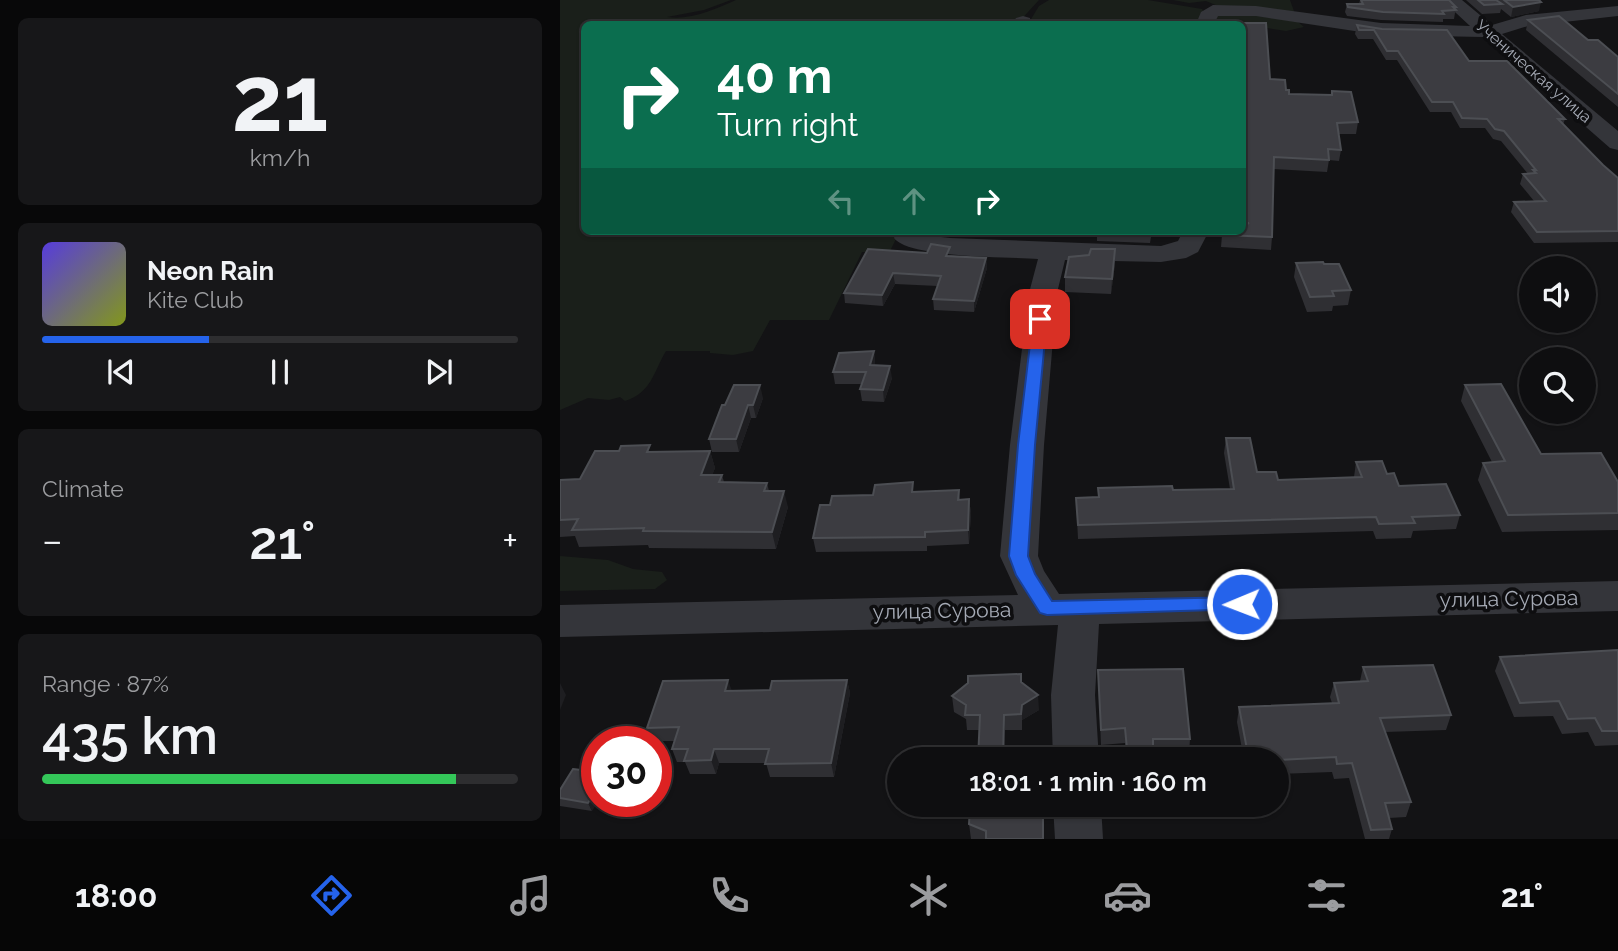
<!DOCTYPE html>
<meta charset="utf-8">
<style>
body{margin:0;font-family:Raleway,sans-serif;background:#171719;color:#f1f3f6;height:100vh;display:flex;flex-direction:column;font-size:26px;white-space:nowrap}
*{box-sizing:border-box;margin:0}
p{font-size:23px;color:#9b9c9f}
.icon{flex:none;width:38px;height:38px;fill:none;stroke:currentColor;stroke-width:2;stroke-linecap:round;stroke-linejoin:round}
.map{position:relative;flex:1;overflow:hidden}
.sheet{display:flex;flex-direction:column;gap:18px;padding:18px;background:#080809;width:560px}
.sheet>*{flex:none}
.guide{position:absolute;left:21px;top:21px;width:665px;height:214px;border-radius:10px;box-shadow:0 2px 5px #0004,0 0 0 2px #2e2e30;background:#0b6e4f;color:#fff;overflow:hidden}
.tools{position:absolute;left:959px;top:256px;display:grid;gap:14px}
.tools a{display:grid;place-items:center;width:77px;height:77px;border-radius:50%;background:#0e0e10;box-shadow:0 2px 5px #0004,0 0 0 2px #2e2e30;font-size:35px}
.speed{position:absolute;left:21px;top:726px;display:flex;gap:14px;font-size:35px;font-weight:700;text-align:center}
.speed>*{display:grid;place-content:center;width:91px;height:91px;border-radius:50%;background:#0e0e10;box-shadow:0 2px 5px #0004,0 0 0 2px #2e2e30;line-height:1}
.speed .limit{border:10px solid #d22;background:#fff;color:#111}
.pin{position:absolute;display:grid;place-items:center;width:60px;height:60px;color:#fff;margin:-30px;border-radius:14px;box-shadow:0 4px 10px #0006}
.me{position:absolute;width:77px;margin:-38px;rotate:269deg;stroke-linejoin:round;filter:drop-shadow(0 0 5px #0008)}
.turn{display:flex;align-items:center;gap:24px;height:147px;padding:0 21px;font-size:32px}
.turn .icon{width:91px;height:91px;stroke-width:2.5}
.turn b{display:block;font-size:49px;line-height:60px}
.lanes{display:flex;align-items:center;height:66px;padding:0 21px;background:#0003;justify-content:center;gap:35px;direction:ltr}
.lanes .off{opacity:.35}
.big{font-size:52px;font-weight:600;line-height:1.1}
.sheet .card{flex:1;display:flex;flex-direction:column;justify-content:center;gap:10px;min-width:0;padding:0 24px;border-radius:10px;background:#171719}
.sheet .dial{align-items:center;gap:0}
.dial b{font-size:91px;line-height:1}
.song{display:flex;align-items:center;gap:21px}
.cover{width:84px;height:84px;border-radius:10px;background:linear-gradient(135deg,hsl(250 70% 55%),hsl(70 70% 35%))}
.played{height:7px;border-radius:4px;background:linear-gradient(90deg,#2563eb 35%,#2e2e30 35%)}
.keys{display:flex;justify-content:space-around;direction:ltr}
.heat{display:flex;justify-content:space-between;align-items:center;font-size:38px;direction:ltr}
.charge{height:10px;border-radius:5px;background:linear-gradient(90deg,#34c759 87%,#2e2e30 0)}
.trip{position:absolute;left:327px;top:747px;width:402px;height:70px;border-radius:35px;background:#0e0e10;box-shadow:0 2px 5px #0004,0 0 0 2px #2e2e30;font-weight:600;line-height:70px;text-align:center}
.dock{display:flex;height:112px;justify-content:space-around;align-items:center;background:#060606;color:#9b9c9f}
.dock .icon{width:49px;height:49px}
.dock .active{color:#2563eb}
.dock b{font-size:32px;color:#f1f3f6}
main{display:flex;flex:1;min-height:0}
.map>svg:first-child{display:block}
.green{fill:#1a1f1a}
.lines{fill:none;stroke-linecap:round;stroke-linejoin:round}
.minor{fill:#34353a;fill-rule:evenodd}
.wall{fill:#2f2f33}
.shaded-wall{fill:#1e1e21}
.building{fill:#3c3c41;stroke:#4c4e53;stroke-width:2}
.route{fill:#2563eb;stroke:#184099;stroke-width:2}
.labels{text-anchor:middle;stroke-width:7;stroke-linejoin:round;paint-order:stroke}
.far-street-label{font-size:16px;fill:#a5aab5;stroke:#0e0e10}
.near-street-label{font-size:21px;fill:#a5aab5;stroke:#0e0e10}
</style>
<main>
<section class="sheet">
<div class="card dial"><b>21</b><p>km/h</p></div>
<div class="card">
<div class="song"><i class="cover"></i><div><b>Neon Rain</b><p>Kite Club</p></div></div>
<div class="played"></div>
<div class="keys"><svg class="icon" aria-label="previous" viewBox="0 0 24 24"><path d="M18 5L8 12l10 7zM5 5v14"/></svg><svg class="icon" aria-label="pause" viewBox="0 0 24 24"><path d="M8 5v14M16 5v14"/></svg><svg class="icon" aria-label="next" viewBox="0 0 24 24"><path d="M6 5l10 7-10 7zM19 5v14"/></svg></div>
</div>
<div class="card"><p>Climate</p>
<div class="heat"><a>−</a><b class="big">21°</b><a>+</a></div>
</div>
<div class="card"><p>Range · 87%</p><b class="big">435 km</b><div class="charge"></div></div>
</section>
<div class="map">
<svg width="1058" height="839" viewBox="0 0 1058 839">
<rect width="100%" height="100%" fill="#131315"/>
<path class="green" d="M 0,0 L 171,0 L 144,10 L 107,17 C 129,21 156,9 176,0 L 479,0 L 457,24 L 24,24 L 24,231 L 340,231 L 329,253 L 302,252 L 269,320 L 210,320 L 193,351 L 173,355 L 150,353 L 150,351 L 106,351 C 93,373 92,392 65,401 L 60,397 L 49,400 L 28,398 L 0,410 Z
M 489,0 L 588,0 L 642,9 L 644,12 L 639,24 L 468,24 L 479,6 Z
M 613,0 L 730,0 L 735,14 L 658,6 L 646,1 L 629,3 Z
M 668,11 L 738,22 L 744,27 L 726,31 L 682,24 L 646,24 L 649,17 Z
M 0,556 L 48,560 L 73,569 L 102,572 L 107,580 L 95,589 L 0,591 Z"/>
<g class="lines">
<path class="minor" d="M 882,0 L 902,0 L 932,25 L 966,15 L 1058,6 L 1058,16 L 968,26 L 942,34 L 1058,131 L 1058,150 L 1050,148 L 923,37 L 821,35 L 696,16 L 658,16 L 654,24 L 636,24 L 641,12 L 653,5 L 696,6 L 821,23 L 910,26 Z
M 463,16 L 470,18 L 471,24 L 452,24 L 456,18 Z
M 336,231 L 362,231 L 364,235 L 390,238 L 601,246 L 618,241 L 623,231 L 649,231 L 638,252 L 626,258 L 601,262 L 505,260 L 497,293 L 484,445 L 478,556 L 484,571 L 499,594 L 1058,581 L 1058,611 L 539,624 L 535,695 L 539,760 L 493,760 L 491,695 L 498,625 L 0,637 L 0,605 L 458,595 L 440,556 L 450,445 L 469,293 L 478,259 C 451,257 348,258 334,238 Z
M 493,805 L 541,805 L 543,839 L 495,839 Z"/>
</g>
<path class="wall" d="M 800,0 L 889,0 L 896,7 L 894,19 L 883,19 L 883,22 L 821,20 L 787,16 L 785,12 L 787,4 L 799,4 Z
M 906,0 L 979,0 L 979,11 L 951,17 L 941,9 L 940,13 L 922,14 Z
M 968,20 L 1028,40 L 1058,57 L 1058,107 L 966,30 Z
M 682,24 L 710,79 L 726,90 L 729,94 L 771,95 L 772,91 L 798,122 L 796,134 L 778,134 L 781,150 L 779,161 L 769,160 L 767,172 L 713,169 L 712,237 L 711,250 L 661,247 L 662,235 L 682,231 Z
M 797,25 L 909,61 L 1005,119 L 1003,125 L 1043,165 L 1058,178 L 1058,242 L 974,243 L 951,212 L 954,202 L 974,201 L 960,184 L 963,174 L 968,174 L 941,141 L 933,139 L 925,128 L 900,128 L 891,112 L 870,112 L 837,60 L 826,60 L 813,39 L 798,39 L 795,34 Z
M 379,231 L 400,231 L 398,236 L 379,234 Z
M 537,231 L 592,231 L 590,243 L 537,241 Z
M 308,249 L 426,258 L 427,268 L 414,312 L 374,310 L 373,299 L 378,286 L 335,284 L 323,306 L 285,303 L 284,293 Z
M 736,263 L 764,264 L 791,290 L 788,305 L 773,306 L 772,311 L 747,312 L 734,277 Z
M 555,264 L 551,294 L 505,292 L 505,277 Z
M 314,351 L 315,365 L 332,378 L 324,402 L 302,401 L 300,389 L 302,384 L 275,384 L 273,372 Z
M 905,385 L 981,454 L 1058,482 L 1058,530 L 942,532 L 918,480 L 923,463 L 932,462 L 901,401 Z
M 203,398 L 196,418 L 191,418 L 179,452 L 152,452 L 149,439 L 162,405 Z
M 666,438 L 697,472 L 718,480 L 794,477 L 796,462 L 827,474 L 839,486 L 900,515 L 896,529 L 853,531 L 851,538 L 816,539 L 813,531 L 518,539 L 516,498 L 538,497 L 538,488 L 613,490 L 670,489 L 664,453 Z
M 150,451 L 155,468 L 152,475 L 162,475 L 164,482 L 207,483 L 209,491 L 228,507 L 216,549 L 89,548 L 88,545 L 19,547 L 15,536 L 0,537 L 0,480 L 20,479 L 92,452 Z
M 399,490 L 400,500 L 409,499 L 411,513 L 409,544 L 367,546 L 367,551 L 256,552 L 253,538 L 270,505 L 313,495 L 354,492 Z
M 1058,650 L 1058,745 L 1035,746 L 1028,732 L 1002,734 L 993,716 L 954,717 L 935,671 L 940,657 Z
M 803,667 L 891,715 L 886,730 L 825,732 L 851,802 L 846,817 L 829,818 L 832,829 L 829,839 L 805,839 L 789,778 L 774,779 L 772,772 L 718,774 L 718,760 L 684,760 L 677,722 L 679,707 L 772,703 L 770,697 L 774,683 L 800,681 Z
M 538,670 L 630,739 L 629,753 L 593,754 L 593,760 L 566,760 L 565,743 L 541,745 Z
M 287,680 L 290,693 L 274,777 L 210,777 L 206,763 L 159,763 L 156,774 L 130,774 L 125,762 L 117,762 L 112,749 L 114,741 L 93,741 L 87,728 L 172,691 L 210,690 Z
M 462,682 L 479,710 L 462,720 L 462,730 L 407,730 L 406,719 L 394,712 L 392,696 Z
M 13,769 L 32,811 L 0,806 L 0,790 Z
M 409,824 L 484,839 L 411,839 Z"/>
<path class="shaded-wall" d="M 981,2 L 979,11 L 951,17 L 953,7 Z
M 555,249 L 555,264 L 551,294 L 552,279 Z
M 426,258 L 427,268 L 414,312 L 414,301 Z
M 333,273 L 335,284 L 323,306 L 322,295 Z
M 314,351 L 315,364 L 312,377 L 310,365 Z
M 330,366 L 332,378 L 324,402 L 323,390 Z
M 200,385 L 203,398 L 196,418 L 193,405 Z
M 188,405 L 191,418 L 179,452 L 176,439 Z
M 150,451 L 155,468 L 146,491 L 141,475 Z
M 224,491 L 228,507 L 216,549 L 212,532 Z
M 409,499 L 411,513 L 409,544 L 408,530 Z
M 168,680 L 173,694 L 165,691 Z
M 287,680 L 290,693 L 274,777 L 271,763 Z
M 0,683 L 6,695 L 0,710 Z
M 478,695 L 479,710 L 462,720 L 462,730 L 462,705 Z
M 444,715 L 445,730 L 445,760 L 443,760 Z
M 154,749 L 159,763 L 156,774 L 151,760 Z
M 37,788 L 37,802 L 38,802 L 32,811 L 28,803 Z"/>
<path class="building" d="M 801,0 L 889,0 L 896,7 L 893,7 L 896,10 L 882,11 L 884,14 L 823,12 L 788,7 L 787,4 L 803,4 Z
M 918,0 L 936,0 L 942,4 L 924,5 Z
M 944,0 L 979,0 L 981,2 L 953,7 Z
M 999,16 L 1028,40 L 1038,40 L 1058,57 L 1058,94 L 968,20 Z
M 486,21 L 507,22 L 505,24 L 485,24 Z
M 673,23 L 706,23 L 710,79 L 725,80 L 726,90 L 729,90 L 729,94 L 772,95 L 772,91 L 791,92 L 798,122 L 777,123 L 781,150 L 768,149 L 769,160 L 714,157 L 712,237 L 662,235 L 670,231 L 682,231 L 682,226 L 689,223 L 682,223 L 682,24 L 673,24 Z
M 797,25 L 822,29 L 887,30 L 909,61 L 947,61 L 1005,119 L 998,119 L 1043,165 L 1058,178 L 1058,231 L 977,232 L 954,202 L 986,201 L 963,174 L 976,173 L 973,170 L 976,170 L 944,131 L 935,129 L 927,119 L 902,118 L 893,102 L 872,102 L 838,51 L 827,51 L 814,30 L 799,30 Z
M 371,244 L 390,247 L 386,256 L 426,258 L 414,301 L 373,299 L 381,276 L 333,273 L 322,295 L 284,293 L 308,249 L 367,253 Z
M 531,249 L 555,249 L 552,279 L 505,277 L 509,257 L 529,255 Z
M 763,262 L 764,264 L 779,264 L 791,290 L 772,291 L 774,296 L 750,297 L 736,263 Z
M 314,351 L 310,365 L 330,366 L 323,390 L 300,389 L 306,372 L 273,372 L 279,353 Z
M 941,384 L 981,454 L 1041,453 L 1058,482 L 1058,513 L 948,515 L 923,463 L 945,461 L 905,385 Z
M 174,385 L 200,385 L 193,405 L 188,405 L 176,439 L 149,439 L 162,405 L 165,405 Z
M 666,438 L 690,438 L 697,472 L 716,472 L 718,480 L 802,477 L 796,462 L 822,461 L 827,474 L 834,473 L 839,486 L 886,484 L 900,515 L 852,517 L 855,523 L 819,524 L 816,517 L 518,525 L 516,498 L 539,497 L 538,488 L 612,486 L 613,490 L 674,489 Z
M 90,445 L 87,452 L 150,451 L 141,475 L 162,475 L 159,482 L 207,483 L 204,491 L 224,491 L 212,532 L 83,531 L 84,528 L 12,530 L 18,519 L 0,520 L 0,480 L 20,479 L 35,451 L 59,451 L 61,446 Z
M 353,482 L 352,492 L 399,490 L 398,500 L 409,499 L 408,530 L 365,532 L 365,537 L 253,538 L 260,505 L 270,505 L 272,496 L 313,495 L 315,485 Z
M 1058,650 L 1058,731 L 1042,731 L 1035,718 L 1008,719 L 999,701 L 960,703 L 940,657 Z
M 873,665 L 891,715 L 820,718 L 851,802 L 825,803 L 832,829 L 811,830 L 792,763 L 777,764 L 776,757 L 718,760 L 689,760 L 679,707 L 779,703 L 774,683 L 808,681 L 803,667 Z
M 623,669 L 630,739 L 593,739 L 593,748 L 567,749 L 565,728 L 541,730 L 538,670 Z
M 461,674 L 461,682 L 478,695 L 462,705 L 461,714 L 444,715 L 443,760 L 418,760 L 420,715 L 405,715 L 406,705 L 392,696 L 408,683 L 408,676 Z
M 168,680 L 165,691 L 210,690 L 212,681 L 287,680 L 271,763 L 205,764 L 209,749 L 154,749 L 151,760 L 124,761 L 128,749 L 112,749 L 119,727 L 87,728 L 103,681 Z
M 13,769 L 37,772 L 37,788 L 28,803 L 0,798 L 0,790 Z
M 410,805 L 483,805 L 483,839 L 426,839 L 426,831 L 409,824 Z"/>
<path class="route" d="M 480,314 L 487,319 L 475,445 L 468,556 L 475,574 L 492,601 L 682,597 L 688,599 L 691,604 L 688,609 L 487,615 L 480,613 L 456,575 L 449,556 L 458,445 L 473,319 Z"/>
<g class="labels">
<g class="far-street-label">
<text transform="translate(974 71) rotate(41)" y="6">Ученическая улица</text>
</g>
<g class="near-street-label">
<text transform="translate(949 599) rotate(-1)" y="7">улица Сурова</text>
<text transform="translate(382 611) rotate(-1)" y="7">улица Сурова</text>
</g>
</g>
</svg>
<div class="tools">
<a><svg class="icon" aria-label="sound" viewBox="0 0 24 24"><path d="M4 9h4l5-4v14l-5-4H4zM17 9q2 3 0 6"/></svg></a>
<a><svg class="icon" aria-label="search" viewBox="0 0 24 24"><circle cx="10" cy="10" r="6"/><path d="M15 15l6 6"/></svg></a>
</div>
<div class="speed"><div class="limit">30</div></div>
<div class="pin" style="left:480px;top:319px;background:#d93025"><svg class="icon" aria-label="arrive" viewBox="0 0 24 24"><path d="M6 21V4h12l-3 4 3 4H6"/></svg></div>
<svg class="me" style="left:682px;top:604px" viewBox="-20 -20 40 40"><circle r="17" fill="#2563eb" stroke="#fff" stroke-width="3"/><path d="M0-11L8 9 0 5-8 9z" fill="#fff"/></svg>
<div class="trip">18:01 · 1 min · 160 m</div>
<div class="guide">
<div class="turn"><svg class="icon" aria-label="right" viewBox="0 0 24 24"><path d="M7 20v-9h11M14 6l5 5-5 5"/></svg><div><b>40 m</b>Turn right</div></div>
<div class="lanes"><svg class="icon off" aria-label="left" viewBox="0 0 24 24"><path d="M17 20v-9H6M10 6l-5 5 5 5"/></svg><svg class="icon off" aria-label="ahead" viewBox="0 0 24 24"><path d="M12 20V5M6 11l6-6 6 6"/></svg><svg class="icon" aria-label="right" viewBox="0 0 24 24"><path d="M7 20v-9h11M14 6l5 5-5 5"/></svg></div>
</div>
</div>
</main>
<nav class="dock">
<b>18:00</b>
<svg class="icon active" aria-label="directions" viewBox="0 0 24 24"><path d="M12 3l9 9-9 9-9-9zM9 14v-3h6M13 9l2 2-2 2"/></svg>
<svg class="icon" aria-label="music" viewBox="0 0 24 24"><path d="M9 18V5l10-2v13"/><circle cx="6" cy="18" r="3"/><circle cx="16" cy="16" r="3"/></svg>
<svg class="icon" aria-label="phone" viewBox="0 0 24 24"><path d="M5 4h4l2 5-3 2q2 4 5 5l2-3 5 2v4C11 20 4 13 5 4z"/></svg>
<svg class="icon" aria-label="climate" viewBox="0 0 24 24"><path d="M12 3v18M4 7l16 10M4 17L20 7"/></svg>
<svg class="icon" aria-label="car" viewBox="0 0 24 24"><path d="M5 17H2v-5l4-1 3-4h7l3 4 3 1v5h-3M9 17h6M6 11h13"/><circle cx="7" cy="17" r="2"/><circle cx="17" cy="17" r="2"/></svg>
<svg class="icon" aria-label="filters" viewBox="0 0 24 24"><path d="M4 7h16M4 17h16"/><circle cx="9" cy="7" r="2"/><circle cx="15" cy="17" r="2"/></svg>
<b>21°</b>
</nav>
